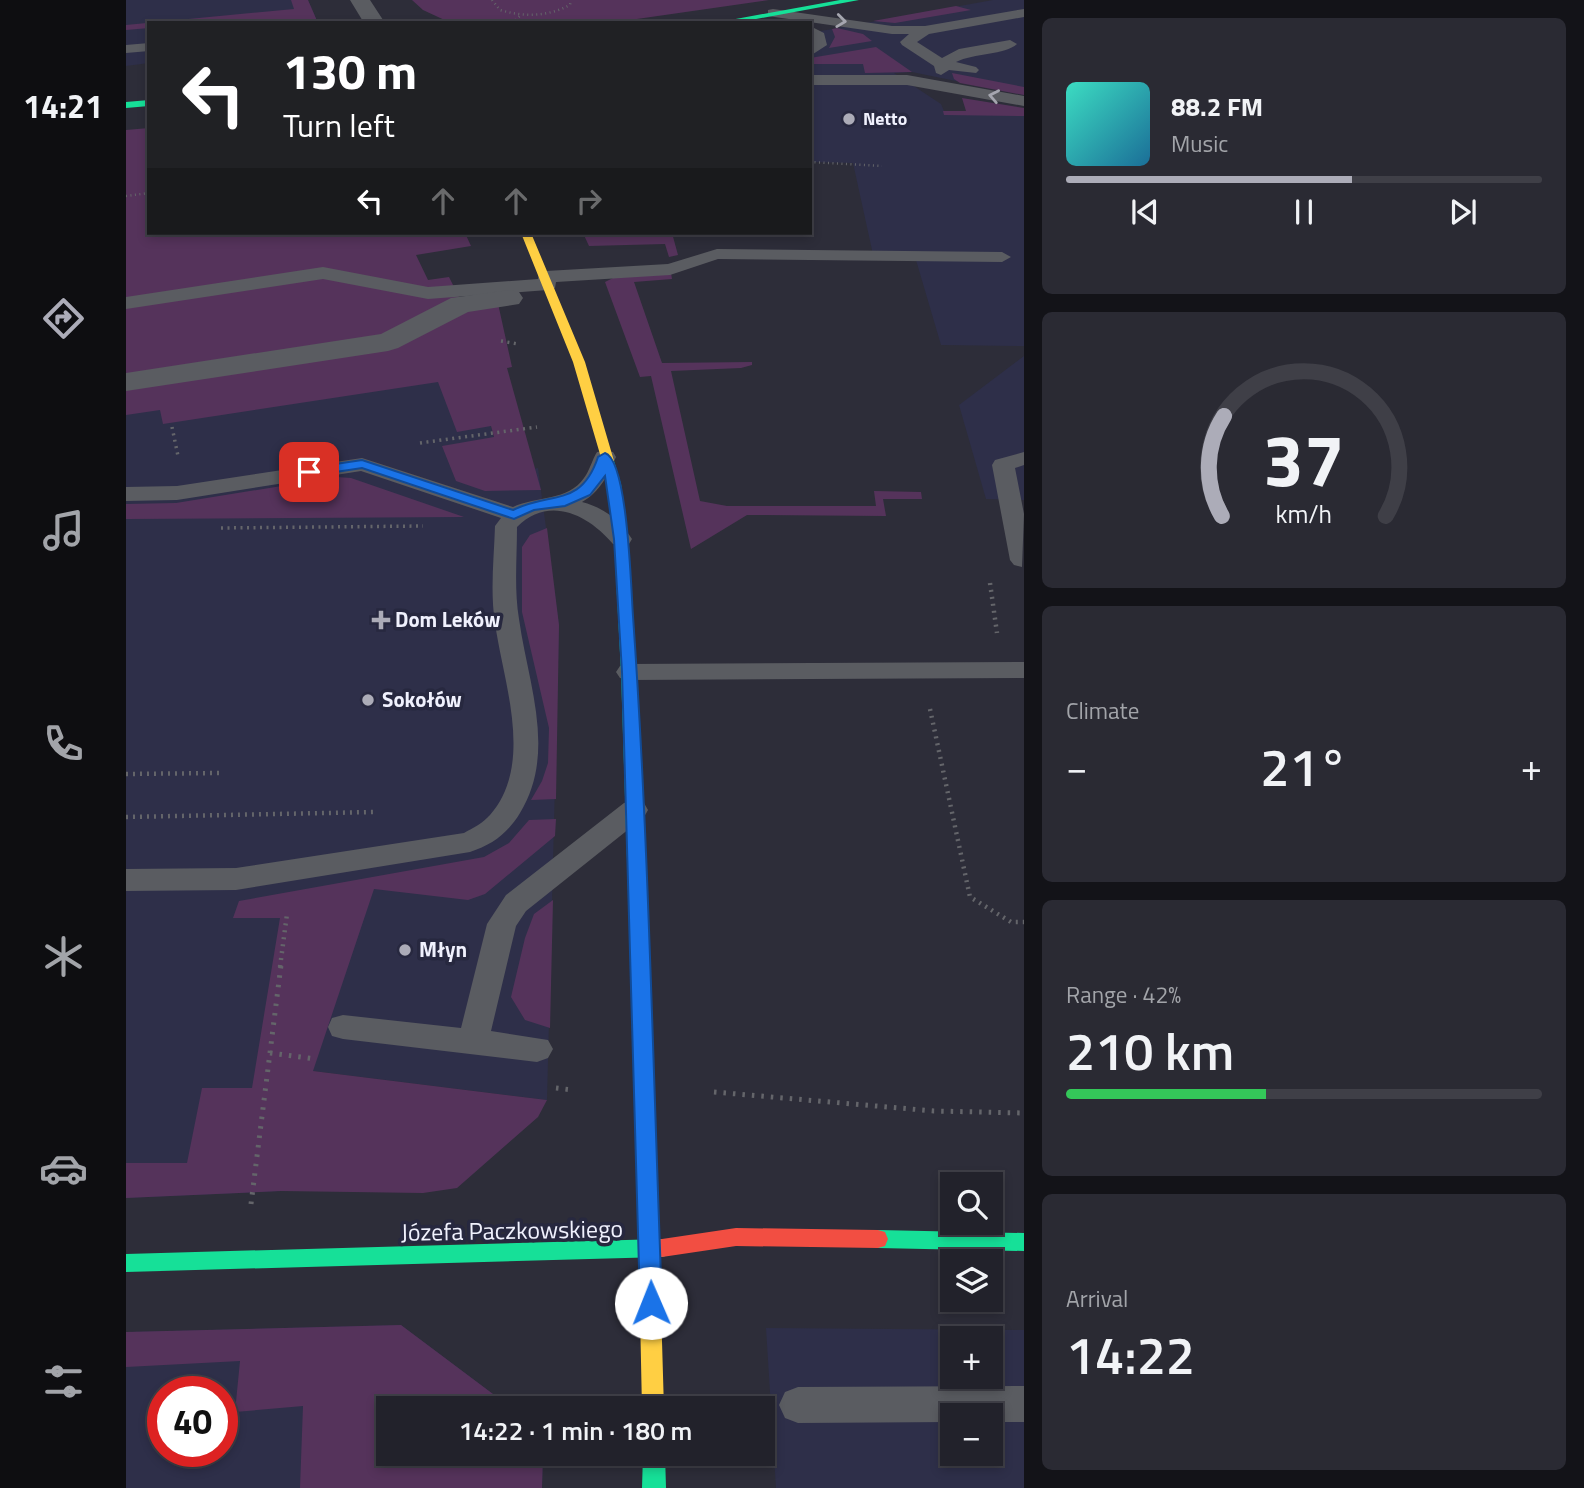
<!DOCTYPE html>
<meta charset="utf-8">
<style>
body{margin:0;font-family:"Titillium Web",sans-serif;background:#2a2a33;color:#f1f3f6;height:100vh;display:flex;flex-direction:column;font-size:26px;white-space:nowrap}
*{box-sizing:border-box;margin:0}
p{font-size:23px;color:#a2a4a9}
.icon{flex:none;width:38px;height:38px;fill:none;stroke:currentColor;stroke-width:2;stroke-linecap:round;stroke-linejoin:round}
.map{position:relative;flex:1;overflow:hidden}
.drawer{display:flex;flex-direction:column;gap:18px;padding:18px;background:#131318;width:560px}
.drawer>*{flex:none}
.guide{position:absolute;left:21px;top:21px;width:665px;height:214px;border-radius:0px;box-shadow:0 4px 10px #0003,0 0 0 2px #3f3f47;background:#202124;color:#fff;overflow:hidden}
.fabs{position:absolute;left:814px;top:1172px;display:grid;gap:14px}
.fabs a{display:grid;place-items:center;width:63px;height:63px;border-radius:0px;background:#22222b;box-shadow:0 4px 10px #0003,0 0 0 2px #3f3f47;font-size:35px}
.speed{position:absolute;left:21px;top:1376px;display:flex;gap:14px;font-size:35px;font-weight:700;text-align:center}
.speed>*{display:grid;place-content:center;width:91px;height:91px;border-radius:50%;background:#22222b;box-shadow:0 4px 10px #0003,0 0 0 2px #3f3f47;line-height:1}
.speed .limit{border:10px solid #d22;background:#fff;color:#111}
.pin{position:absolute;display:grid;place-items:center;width:60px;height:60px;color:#fff;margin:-30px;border-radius:14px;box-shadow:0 4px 10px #0006}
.me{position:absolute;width:77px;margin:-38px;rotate:359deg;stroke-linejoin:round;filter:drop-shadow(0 0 5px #0008)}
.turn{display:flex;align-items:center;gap:24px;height:147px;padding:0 21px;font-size:32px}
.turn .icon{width:91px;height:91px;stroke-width:2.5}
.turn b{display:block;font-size:49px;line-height:60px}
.lanes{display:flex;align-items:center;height:66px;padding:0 21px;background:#0003;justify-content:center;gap:35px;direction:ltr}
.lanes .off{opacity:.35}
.big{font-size:52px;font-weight:600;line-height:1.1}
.drawer .card{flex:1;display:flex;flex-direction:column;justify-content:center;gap:10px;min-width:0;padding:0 24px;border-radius:10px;background:#2a2a33}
.drawer .dial{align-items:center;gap:0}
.dial svg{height:182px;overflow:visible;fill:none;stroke:#3f3f47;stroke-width:7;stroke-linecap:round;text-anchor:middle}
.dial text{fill:#f1f3f6;stroke:none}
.song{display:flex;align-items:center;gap:21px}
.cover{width:84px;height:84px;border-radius:10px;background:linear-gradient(135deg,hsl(170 70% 55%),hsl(200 70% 35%))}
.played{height:7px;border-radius:4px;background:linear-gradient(90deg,#acacb8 60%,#3f3f47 60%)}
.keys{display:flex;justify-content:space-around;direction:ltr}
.heat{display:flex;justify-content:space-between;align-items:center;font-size:38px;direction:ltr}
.charge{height:10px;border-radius:5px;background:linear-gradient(90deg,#34c759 42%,#3f3f47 0)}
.trip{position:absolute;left:250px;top:1396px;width:399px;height:70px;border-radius:0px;background:#22222b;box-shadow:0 4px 10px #0003,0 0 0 2px #3f3f47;font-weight:600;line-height:70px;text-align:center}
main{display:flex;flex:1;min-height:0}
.dock{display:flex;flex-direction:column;width:126px;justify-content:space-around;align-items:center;background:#0e0e11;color:#a2a4a9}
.dock .icon{width:49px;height:49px}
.dock .on{color:#acacb8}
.dock b{font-size:32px;color:#f1f3f6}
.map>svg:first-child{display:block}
.built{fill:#2e2f49;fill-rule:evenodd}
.green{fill:#55335b}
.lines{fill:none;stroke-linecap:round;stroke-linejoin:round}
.path-far3{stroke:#64656a;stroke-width:2.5;stroke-dasharray:1 3.5;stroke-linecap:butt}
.path-far2{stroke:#64656a;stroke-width:3.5;stroke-dasharray:2 4.5;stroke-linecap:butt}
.path-far1{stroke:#64656a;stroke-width:4.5;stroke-dasharray:2 5;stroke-linecap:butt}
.path{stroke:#64656a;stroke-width:5;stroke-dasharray:2.5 7;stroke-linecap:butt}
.lane{fill:#5a5c61;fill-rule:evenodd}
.street{fill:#5a5c61;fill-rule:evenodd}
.fast{fill:#16e098;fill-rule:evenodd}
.slow{fill:#ffcf43;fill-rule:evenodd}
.jam{fill:#f24e42;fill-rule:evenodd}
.oneway{stroke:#a5a6af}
.route{fill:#1a73e8;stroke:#114b97;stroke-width:2}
.poi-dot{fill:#acacb8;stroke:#27283f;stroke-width:2.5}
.labels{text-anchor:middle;stroke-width:7;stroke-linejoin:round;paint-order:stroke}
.far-poi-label{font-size:18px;font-weight:bold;fill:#f0f1fd;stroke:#27283f;text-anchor:start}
.poi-label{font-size:21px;font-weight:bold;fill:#f0f1fd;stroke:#27283f;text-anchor:start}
.near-street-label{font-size:24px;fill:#f0f1fd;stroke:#27283f}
</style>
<main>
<nav class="dock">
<b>14:21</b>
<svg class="icon on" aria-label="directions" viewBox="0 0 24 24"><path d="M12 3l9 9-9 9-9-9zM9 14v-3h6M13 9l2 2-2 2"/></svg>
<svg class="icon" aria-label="music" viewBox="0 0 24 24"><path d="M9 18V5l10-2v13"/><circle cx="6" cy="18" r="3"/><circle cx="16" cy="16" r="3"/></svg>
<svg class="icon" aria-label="phone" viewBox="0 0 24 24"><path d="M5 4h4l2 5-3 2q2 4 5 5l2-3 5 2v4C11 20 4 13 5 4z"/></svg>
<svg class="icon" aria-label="climate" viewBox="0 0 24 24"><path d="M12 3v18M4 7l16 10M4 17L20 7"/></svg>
<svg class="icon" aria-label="car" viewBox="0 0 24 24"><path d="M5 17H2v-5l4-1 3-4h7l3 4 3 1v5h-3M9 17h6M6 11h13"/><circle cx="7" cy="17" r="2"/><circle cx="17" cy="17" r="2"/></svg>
<svg class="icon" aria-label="filters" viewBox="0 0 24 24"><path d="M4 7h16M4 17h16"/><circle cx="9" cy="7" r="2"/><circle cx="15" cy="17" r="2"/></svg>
</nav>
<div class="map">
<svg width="898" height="1488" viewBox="0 0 898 1488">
<rect width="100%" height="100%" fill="#2d2d39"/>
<path class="built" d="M 0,0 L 182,0 L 192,23 L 23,23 L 23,63 L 0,66 Z
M 867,0 L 898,0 L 898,95 L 786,72 L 768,73 L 815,104 L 818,111 L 898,113 L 898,346 L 815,345 L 790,260 L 748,259 L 727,163 L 684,162 L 684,33 Z
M 342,345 L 378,473 L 412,468 L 433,625 L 421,1100 L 187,1071 L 155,1191 L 0,1198 L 0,400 Z
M 898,356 L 898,500 L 860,499 L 833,405 Z
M 275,1325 L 387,1409 L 262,1409 L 262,1454 L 417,1454 L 416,1488 L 0,1488 L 0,1332 ZM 37,1391 L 96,1391 L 96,1451 L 37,1451 Z
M 640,1328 L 898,1330 L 898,1488 L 650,1488 ZM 826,1339 L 864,1339 L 864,1377 L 826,1377 ZM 826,1416 L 864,1416 L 864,1454 L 826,1454 Z"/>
<path class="green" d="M 165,0 L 182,0 L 192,23 L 150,23 L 148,19 L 105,23 L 23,23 L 23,28 L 0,30 L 0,25 L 168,9 Z
M 286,0 L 643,0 L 483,23 L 325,23 L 297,10 Z
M 830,6 L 845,10 L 769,23 L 747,21 Z
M 711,28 L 737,34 L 746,41 L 703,48 L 709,37 L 706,29 Z
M 750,47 L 786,72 L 739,73 L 737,64 L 684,64 L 684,58 Z
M 826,73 L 898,87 L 898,95 L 834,83 L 828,79 Z
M 836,98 L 898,108 L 898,116 L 818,115 L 817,111 L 840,111 Z
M 23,128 L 23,233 L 339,233 L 345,246 L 290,255 L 302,280 L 323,277 L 335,301 L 371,299 L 386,367 L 381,368 L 415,490 L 359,491 L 330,481 L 316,446 L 368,437 L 365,426 L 331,432 L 312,382 L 37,424 L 34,410 L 0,415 L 0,130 Z
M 457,233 L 546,233 L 552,255 L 543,257 L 539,244 L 463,246 Z
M 545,273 L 546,279 L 508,282 L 536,363 L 626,362 L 626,365 L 615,368 L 545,371 L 574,501 L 601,506 L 750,506 L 748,491 L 795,492 L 796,499 L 757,499 L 760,516 L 621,515 L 565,549 L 525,376 L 514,377 L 479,282 L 489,277 Z
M 211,477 L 225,478 L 338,517 L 0,519 L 0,504 L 50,503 Z
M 421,528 L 433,625 L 430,799 L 405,800 L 416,781 L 422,763 L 423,728 L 396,612 L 396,547 L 404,535 Z
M 430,819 L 429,836 L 359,894 L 342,900 L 248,889 L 187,1071 L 421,1100 L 412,1117 L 331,1188 L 297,1193 L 155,1191 L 0,1198 L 0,1163 L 61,1163 L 76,1088 L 126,1088 L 154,918 L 107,918 L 113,901 L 358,857 L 383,843 L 403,820 Z
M 427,900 L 424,1028 L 399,1020 L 385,997 L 399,938 L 408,914 Z
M 275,1325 L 387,1409 L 262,1409 L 262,1454 L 417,1454 L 416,1488 L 174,1488 L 177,1406 L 109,1412 L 114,1361 L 0,1367 L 0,1332 Z"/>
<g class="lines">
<path class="path-far3" d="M 366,0 L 374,10 C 398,17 421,17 444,5 L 445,0
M 386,23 L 395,15
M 684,162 L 756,166
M 0,196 L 23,193"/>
<path class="path-far2" d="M 375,341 L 392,344
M 46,427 L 52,456
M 294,443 L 411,427
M 95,528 L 297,526"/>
<path class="path-far1" d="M 864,583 L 871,633
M 804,709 L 844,897 L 885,922 L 898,922
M 0,774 L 93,773
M 0,817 L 249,812
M 154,967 L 161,914"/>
<path class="path" d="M 144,1053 L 189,1059
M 430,1088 L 447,1090
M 588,1092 L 808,1111 L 898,1113
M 125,1204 L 155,965"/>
<path class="lane" d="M 647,9 L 766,26 L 799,26 L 898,9 L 898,17 L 803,34 L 791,42 L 816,58 L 833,49 L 884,40 L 891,44 C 879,55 848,53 830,62 L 850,67 L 853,70 L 850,73 L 823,70 L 815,75 L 810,73 L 808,66 L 776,45 L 774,42 L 783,34 L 766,34 L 642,16 L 642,10 Z
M 684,26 L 698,33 L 701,45 L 684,56 L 686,43 Z
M 23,43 L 23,51 L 0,53 L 0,45 Z
M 684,75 L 781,75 L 898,96 L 898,106 L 781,85 L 684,85 Z
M 591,249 L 876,252 L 885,257 L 876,262 L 592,259 L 544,275 L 430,282 L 429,288 L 422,290 L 302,299 L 197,279 L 0,309 L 0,297 L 197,267 L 302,287 L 412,279 L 413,273 L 420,271 L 542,264 Z
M 479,451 L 487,452 L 490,457 C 482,475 474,492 456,502 C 478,508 494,520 506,539 L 503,544 L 487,544 C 462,514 422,495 391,527 C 391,558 388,589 393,619 C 402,684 431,752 394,813 C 382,833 366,845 344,852 L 110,890 L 0,891 L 0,869 L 110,868 L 338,833 C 347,828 357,823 364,815 C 409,763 377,682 369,623 C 364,591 368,558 369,526 L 375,518 L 235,471 L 51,500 L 0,501 L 0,487 L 51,486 L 236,458 L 387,507 C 411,496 442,501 458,478 C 464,470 466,460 471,452 Z
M 898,452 L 898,465 L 889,468 L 898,514 L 896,567 L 888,565 L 884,560 L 866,465 L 869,460 Z
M 898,662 L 898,678 L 503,680 L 494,678 L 490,672 L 494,666 L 503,664 Z
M 508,800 L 518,803 L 522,810 L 518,817 L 400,911 L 390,926 L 365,1031 L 422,1040 L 427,1049 L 422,1058 L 411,1062 L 217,1039 L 206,1036 L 202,1027 L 206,1018 L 217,1015 L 335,1028 L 361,924 L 380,895 L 498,803 Z
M 898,1386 L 898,1422 L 864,1422 L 864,1416 L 826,1416 L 826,1422 L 672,1423 L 659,1418 L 653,1405 L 659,1392 L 672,1387 Z"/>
<path class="street" d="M 224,0 L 244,0 L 259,23 L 238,23 Z
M 383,290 L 393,292 L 397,298 L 393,304 L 342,312 L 272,348 L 262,351 L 0,391 L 0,373 L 255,334 L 325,298 Z"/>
<path class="fast" d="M 714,0 L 733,0 L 609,23 L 588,23 Z
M 23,100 L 23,106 L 0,108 L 0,102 Z
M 482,457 L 488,461 L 495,484 L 502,539 L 511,672 L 531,1171 L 528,1177 L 521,1180 L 514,1177 L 511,1171 L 495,672 L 488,539 L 481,484 L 476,461 Z
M 752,1230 L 898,1233 L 898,1251 L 752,1248 L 745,1246 L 742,1239 L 745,1232 Z
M 536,1239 L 543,1241 L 546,1248 L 543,1255 L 536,1257 L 0,1272 L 0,1254 Z
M 517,1454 L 539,1454 L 540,1488 L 516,1488 Z"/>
<path class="slow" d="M 395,233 L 405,233 L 459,362 L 488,461 L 487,464 L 477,464 L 476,461 L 447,362 Z
M 521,1162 L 528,1165 L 531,1171 L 538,1409 L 516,1409 L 511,1171 L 514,1165 Z"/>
<path class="jam" d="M 610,1228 L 752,1230 L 759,1232 L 762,1239 L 759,1246 L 752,1248 L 610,1246 L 536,1257 L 529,1255 L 526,1248 L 529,1241 L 536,1239 Z"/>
</g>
<defs><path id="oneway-chevron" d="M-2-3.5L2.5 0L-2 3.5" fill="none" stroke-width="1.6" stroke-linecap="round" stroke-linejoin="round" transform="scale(1.75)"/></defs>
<g class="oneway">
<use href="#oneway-chevron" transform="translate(715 21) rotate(7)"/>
<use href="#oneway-chevron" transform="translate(868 96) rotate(-169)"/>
</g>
<path class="route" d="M 479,453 C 502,460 505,590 507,616 C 523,844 527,1074 536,1303 L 533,1310 L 525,1313 L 517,1310 L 514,1303 L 496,672 L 488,539 L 479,476 L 464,495 L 439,506 L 408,510 L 388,519 L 236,468 L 183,476 L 177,472 L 183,468 L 236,460 L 387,510 C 425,491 455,508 472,457 Z"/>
<g class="poi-dot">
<circle cx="723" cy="119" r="7"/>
<path d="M251.5 609.5h7v7h7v7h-7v7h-7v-7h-7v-7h7z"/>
<circle cx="242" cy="700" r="7"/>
<circle cx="279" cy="950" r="7"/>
</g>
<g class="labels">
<g class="far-poi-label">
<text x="737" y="125">Netto</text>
</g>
<g class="poi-label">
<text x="269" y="627">Dom Leków</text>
<text x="256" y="707">Sokołów</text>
<text x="293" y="957">Młyn</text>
</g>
<g class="near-street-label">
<text transform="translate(386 1231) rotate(-1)" y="8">Józefa Paczkowskiego</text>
</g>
</g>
</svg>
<div class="fabs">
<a><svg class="icon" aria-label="search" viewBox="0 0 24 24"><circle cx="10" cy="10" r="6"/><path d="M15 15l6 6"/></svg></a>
<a><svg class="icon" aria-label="layers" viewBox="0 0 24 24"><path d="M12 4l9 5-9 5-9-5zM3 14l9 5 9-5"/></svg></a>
<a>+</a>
<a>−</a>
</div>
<div class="speed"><div class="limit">40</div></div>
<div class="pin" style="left:183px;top:472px;background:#d93025"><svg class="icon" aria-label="arrive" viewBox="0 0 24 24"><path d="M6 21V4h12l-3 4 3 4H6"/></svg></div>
<svg class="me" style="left:525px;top:1303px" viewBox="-20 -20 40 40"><circle r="19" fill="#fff"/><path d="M0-13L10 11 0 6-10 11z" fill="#1a73e8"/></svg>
<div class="trip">14:22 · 1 min · 180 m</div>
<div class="guide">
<div class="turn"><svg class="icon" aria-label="left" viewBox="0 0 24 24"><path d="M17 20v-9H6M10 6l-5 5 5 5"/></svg><div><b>130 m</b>Turn left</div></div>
<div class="lanes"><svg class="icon" aria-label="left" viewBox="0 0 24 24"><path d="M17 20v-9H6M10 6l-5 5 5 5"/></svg><svg class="icon off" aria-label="ahead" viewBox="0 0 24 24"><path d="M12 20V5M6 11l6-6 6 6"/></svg><svg class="icon off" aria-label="ahead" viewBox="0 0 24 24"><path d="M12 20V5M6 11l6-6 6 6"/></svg><svg class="icon off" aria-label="right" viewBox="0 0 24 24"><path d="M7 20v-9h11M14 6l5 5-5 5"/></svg></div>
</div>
</div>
<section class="drawer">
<div class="card">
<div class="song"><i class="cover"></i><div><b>88.2 FM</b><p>Music</p></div></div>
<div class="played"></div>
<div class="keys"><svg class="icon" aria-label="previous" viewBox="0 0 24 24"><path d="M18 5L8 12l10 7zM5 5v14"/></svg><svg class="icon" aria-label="pause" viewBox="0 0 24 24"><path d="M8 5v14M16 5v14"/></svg><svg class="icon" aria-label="next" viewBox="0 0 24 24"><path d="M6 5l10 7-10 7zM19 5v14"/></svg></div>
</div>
<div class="card dial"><svg viewBox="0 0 100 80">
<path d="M14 69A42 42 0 1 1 86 69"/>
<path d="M14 69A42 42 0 0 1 15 25" stroke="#acacb8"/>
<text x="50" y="56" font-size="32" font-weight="700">37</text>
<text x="50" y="72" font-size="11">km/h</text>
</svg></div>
<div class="card"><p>Climate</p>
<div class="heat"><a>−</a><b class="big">21°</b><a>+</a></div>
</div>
<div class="card"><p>Range · 42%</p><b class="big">210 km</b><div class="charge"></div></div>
<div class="card"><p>Arrival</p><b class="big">14:22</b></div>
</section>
</main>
